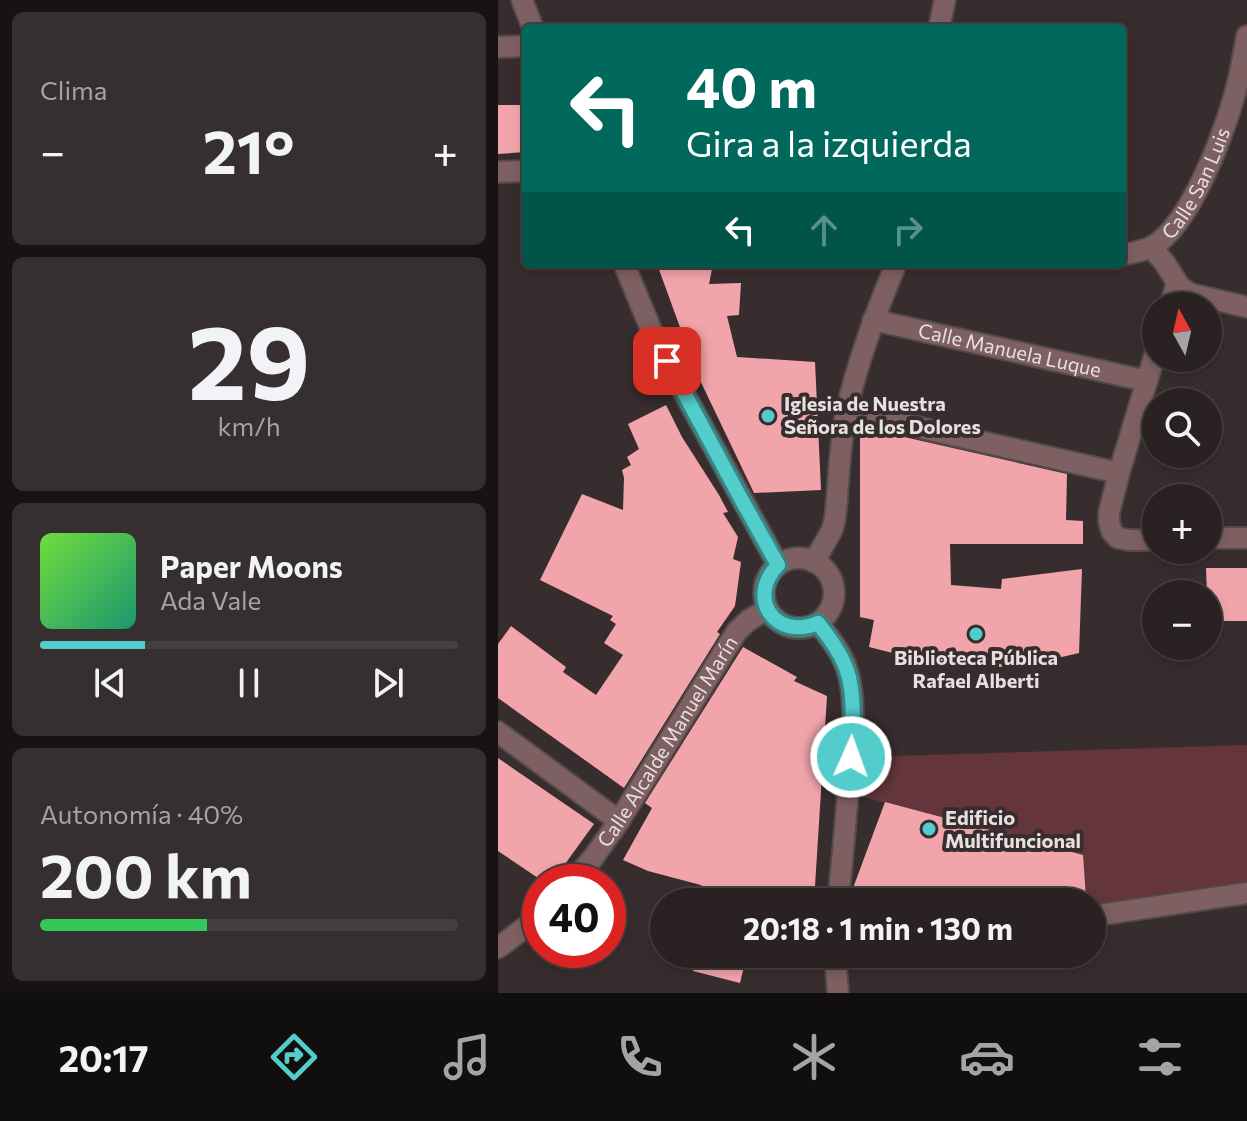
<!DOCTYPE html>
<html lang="es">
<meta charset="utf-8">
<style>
body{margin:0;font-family:Commissioner,sans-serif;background:#362f2f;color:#f1f3f6;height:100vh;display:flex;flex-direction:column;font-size:30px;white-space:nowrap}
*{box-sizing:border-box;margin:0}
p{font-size:26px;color:#a5a4a5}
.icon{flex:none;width:44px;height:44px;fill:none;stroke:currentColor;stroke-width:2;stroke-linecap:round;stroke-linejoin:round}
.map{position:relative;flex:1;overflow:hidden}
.side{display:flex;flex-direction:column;gap:12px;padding:12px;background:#171313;width:498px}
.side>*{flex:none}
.top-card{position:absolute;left:24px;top:24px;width:604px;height:244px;border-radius:8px;box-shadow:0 4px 12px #0003,0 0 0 2px #463f40;background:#00695c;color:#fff;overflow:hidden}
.needle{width:52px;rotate:352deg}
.fabs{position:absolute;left:644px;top:292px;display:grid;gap:16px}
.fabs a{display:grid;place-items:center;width:80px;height:80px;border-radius:50%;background:#2a2222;box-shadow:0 4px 12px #0003,0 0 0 2px #463f40;font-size:40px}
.speed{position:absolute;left:24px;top:864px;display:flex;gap:16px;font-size:40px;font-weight:700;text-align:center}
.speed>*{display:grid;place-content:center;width:104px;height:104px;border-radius:50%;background:#2a2222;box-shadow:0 4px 12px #0003,0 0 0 2px #463f40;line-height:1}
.speed .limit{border:12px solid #d22;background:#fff;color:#111}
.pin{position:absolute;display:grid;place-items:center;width:68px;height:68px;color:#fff;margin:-34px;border-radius:16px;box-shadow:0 4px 12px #0006}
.me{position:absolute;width:88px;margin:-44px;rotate:2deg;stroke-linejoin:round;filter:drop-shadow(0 0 6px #0008)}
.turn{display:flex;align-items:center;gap:28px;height:168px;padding:0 32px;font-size:36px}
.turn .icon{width:104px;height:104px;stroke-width:2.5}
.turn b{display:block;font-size:56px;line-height:68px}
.lanes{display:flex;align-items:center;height:76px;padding:0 32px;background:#0003;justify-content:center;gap:40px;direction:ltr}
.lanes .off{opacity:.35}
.big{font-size:60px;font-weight:700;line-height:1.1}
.side .tile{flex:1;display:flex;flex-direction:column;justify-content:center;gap:12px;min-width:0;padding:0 28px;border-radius:12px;background:#362f2f}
.side .dial{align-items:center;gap:0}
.dial b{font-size:104px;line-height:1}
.song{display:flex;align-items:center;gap:24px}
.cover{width:96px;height:96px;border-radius:12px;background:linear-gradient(135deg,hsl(100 70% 55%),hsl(160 70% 35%))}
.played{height:8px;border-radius:4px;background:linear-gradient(90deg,#53cdcb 25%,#463f40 25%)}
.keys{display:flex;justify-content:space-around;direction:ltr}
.heat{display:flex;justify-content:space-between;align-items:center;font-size:44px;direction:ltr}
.charge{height:12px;border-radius:6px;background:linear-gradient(90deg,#34c759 40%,#463f40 0)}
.trip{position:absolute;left:152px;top:888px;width:456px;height:80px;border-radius:40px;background:#2a2222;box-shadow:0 4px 12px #0003,0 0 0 2px #463f40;font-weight:700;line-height:80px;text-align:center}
.tab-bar{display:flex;height:128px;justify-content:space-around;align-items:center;background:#110e0e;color:#a5a4a5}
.tab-bar .icon{width:56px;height:56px}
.tab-bar .on{color:#53cdcb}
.tab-bar b{font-size:36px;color:#f1f3f6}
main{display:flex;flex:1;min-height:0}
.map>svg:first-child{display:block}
.green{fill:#64353a}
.building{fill:#f1a5ab}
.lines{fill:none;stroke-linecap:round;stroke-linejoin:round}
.pedestrian-casing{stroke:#544a4a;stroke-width:24}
.minor-casing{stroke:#544a4a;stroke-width:24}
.tertiary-casing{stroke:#544a4a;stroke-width:24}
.pedestrian{stroke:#7f6062;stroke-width:20}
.minor{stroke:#7f6062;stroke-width:20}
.tertiary{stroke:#7f6062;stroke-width:20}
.route-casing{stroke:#368584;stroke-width:20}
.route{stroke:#53cdcb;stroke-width:14}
.poi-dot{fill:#53cdcb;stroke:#382d2e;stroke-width:3}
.labels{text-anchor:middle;stroke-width:8;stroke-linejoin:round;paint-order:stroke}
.street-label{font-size:20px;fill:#e7e0e0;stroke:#382d2e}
.poi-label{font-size:20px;font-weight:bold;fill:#e7e0e0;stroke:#382d2e;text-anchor:start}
</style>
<main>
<section class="side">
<div class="tile"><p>Clima</p>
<div class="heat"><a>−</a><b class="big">21°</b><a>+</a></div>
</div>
<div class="tile dial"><b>29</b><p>km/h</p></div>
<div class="tile">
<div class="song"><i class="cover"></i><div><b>Paper Moons</b><p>Ada Vale</p></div></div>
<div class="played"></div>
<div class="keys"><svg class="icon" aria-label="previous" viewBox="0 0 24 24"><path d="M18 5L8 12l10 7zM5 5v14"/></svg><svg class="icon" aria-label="pause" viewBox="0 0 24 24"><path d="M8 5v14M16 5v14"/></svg><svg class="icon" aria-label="next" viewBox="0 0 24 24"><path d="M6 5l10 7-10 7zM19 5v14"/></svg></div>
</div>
<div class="tile"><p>Autonomía · 40%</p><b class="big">200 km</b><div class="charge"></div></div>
</section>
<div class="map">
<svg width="749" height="993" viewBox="0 0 749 993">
<rect width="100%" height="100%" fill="#382d2e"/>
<path class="green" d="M 749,745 L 749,883 L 732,887 L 594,906 L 594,902 L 589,902 L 584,855 L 362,796 L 364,757 Z"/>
<path class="building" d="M 0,105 L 28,105 L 28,152 L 0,154 Z
M 159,264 L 215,264 L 211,284 L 243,283 L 241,315 L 229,316 L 239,357 L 317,362 L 323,490 L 256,493 L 199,374 Z
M 168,405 L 184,437 L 221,495 L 230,512 L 225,513 L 240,537 L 235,559 L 243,562 L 237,606 L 219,632 L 222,634 L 126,788 L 0,698 L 0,644 L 13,626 L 68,667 L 65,672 L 98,695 L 125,655 L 106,643 L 118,624 L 112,620 L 115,616 L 42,580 L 84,494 L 125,510 L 126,478 L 124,470 L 133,465 L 129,457 L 141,449 L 130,424 Z
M 362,427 L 569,474 L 568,520 L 585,521 L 585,544 L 452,544 L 453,585 L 503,589 L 504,579 L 584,569 L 581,653 L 525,666 L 498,667 L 431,662 L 371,647 L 376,620 L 362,617 Z
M 708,568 L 749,568 L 749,621 L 710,621 Z
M 245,647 L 299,677 L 296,681 L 329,696 L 316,902 L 254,902 L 199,884 L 150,871 L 125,860 L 154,808 L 147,803 Z
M 0,758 L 96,824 L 54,882 L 46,882 L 0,851 Z
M 387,802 L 585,855 L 588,897 L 532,902 L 353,902 L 355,888 Z
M 199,954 L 249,954 L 242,983 L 195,971 Z"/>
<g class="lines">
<g class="pedestrian-casing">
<path id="pedestrian" d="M 316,562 L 334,530 L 337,519 C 341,484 341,448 348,413 C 359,362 378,312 398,264"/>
</g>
<g class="minor-casing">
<g id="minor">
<path d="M 441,28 L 447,0"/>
<path d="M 0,47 L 28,46"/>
<path d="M 0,172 L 28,171"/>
<path d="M 653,247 L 666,262 L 682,287 L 693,294 L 749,307"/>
<path id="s1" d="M 624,255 C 633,253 645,251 654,247 C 692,225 724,138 736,97 C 742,77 745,57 749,36"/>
<path d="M 672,306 L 679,283"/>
<path id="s2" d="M 375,320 L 649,381"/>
<path d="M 658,351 L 621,473 L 611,513 L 611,522 L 614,532 L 620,538 L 631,540 L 658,540"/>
<path d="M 349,411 L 621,473"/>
<path d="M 710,538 L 749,538"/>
<path d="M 0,732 L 121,821"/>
<path id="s3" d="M 74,882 L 95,858 L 121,821 L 239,631 L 251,620 L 270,609"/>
<path d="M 594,916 L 749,893"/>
<path d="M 0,948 L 42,916"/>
</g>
</g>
<g class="tertiary-casing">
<path id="tertiary" d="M 24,0 L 35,28
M 126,264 L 157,339 L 180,382 L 280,565
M266 593a35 35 0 1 1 70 0a35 35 0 1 1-70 0Z
M 320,623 C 330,636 341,649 347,664 C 361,698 353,755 350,792 C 347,829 344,865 340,902
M 337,954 L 340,993"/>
</g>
<use href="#pedestrian" class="pedestrian"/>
<use href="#minor" class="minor"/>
<use href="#tertiary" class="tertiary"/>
</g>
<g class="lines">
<g class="route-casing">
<path id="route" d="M 169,361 L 241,495 L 280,565 C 248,598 277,641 320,623 C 329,635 339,647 345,661 C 359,689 354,726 353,757"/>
</g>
<use href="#route" class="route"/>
</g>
<g class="poi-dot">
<circle cx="270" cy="416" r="8"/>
<circle cx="478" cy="634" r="8"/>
<circle cx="431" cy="829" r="8"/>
</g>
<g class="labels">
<g class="street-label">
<text dy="7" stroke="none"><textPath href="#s1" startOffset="110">Calle San Luis</textPath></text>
<text dy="7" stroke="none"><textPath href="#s2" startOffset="140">Calle Manuela Luque</textPath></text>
<text dy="7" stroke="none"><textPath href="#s3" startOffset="170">Calle Alcalde Manuel Marín</textPath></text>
</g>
<g class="poi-label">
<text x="286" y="411">Iglesia de Nuestra<tspan x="286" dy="23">Señora de los Dolores</tspan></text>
<text x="478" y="665" text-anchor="middle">Biblioteca Pública<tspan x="478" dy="23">Rafael Alberti</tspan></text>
<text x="447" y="825">Edificio<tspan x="447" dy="23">Multifuncional</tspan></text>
</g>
</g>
</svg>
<div class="fabs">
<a><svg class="needle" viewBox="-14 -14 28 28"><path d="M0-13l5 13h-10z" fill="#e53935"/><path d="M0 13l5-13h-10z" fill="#a5a4a5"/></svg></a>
<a><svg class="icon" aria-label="search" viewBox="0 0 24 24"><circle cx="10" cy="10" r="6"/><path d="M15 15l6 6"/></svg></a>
<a>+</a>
<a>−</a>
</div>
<div class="speed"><div class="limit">40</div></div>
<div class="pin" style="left:169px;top:361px;background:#d93025"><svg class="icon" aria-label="arrive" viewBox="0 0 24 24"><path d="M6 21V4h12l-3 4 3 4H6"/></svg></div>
<svg class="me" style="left:353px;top:757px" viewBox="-20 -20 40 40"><circle r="17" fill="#53cdcb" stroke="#fff" stroke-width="3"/><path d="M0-11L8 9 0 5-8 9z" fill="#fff"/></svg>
<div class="trip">20:18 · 1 min · 130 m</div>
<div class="top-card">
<div class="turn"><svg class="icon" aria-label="left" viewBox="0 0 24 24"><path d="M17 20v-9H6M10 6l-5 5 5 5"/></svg><div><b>40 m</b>Gira a la izquierda</div></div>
<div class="lanes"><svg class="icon" aria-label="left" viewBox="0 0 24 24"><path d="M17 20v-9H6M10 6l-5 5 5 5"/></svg><svg class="icon off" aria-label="ahead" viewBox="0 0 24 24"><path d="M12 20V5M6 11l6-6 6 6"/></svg><svg class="icon off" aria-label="right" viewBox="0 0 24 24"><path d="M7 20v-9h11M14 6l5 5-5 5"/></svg></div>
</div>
</div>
</main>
<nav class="tab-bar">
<b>20:17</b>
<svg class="icon on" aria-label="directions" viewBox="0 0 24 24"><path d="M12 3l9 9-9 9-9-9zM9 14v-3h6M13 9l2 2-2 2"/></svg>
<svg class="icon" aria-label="music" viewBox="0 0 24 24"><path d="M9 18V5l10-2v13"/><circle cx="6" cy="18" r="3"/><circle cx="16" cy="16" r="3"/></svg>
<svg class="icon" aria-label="phone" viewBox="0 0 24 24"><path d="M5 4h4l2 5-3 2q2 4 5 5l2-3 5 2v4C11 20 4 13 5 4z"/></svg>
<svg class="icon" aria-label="climate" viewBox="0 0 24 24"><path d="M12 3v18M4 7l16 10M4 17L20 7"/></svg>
<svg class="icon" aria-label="car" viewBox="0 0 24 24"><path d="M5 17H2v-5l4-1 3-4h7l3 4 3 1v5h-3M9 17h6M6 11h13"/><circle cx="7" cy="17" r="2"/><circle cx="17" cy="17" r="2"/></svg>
<svg class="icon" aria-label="filters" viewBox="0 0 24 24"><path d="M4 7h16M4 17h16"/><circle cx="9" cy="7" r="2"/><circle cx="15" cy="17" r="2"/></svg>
</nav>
